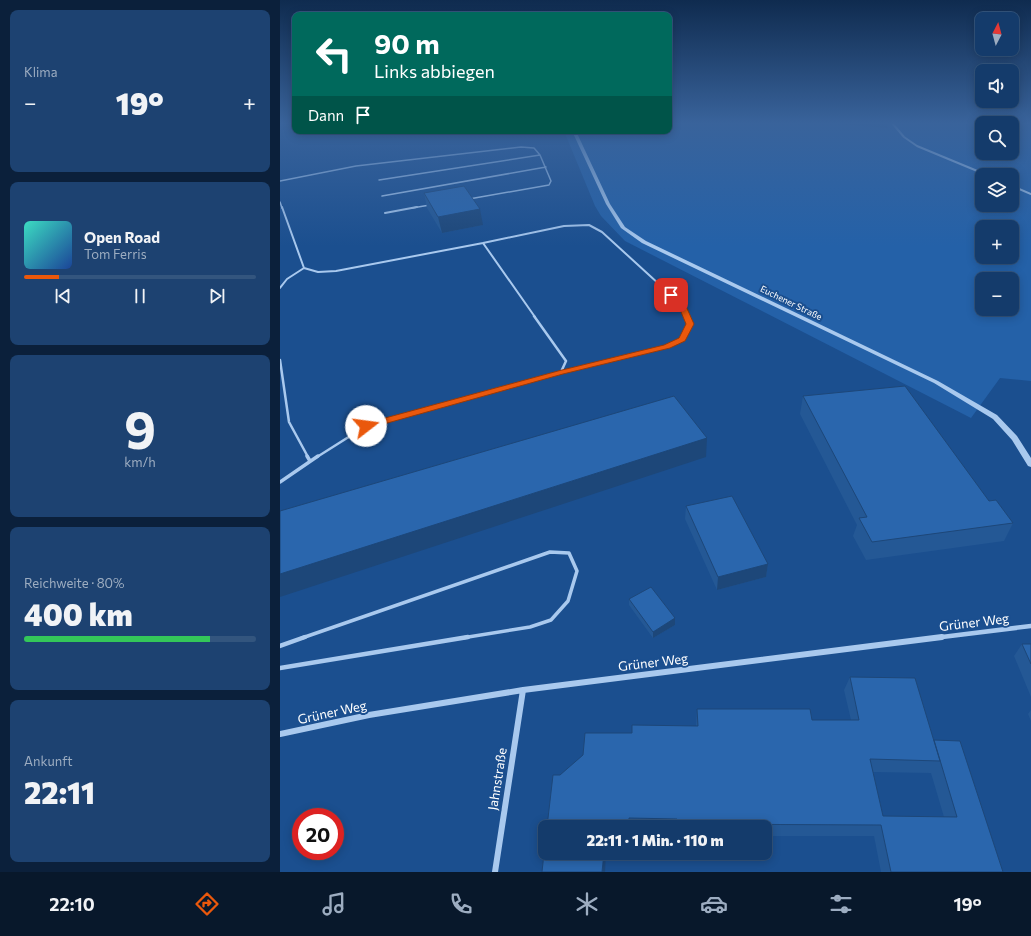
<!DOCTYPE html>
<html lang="de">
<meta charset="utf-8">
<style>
body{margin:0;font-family:Commissioner,sans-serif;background:#1d4271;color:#f1f3f6;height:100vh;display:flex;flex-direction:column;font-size:15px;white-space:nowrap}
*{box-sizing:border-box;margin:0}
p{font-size:13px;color:#9dadc1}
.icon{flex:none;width:22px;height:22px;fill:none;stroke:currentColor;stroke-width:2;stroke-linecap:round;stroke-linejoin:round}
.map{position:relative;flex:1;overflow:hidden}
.panel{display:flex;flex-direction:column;gap:10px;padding:10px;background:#0b203b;width:280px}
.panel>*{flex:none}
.guide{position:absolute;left:12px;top:12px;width:380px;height:122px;border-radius:8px;box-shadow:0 2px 10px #0003,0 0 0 1px #33557e;background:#00695c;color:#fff;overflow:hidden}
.needle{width:26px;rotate:6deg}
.fabs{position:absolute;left:695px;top:12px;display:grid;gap:8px}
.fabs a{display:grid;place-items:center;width:44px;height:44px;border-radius:8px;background:#143b6b;box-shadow:0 2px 10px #0003,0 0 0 1px #33557e;font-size:20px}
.speed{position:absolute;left:12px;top:808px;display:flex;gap:8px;font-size:20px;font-weight:700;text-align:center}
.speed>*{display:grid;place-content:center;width:52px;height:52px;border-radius:50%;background:#143b6b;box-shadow:0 2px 10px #0003,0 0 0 1px #33557e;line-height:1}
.speed .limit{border:6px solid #d22;background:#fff;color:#111}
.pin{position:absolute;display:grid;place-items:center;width:34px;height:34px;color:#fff;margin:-17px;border-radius:8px;box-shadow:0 2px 6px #0006}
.me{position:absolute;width:44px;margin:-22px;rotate:75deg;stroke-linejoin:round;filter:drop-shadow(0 0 3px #0008)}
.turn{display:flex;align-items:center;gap:14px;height:84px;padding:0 16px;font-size:18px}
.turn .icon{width:52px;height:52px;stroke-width:2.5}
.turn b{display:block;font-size:28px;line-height:34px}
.then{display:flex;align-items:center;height:38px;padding:0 16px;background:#0003;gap:8px;font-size:15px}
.big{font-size:30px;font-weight:800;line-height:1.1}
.panel .card{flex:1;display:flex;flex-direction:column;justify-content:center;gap:6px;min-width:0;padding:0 14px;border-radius:8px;background:#1d4271}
.panel .dial{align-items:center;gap:0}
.dial b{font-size:52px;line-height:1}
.song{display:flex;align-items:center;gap:12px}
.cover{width:48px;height:48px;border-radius:6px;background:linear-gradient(135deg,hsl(170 70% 55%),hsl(220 70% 35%))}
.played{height:4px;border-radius:2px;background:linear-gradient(90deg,#ea580c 15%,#33557e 15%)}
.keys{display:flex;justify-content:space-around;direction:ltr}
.heat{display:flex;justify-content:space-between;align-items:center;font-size:22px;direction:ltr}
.charge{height:6px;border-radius:3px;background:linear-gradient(90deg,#34c759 80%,#33557e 0)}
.trip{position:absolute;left:258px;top:820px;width:234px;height:40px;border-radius:8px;background:#143b6b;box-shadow:0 2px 10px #0003,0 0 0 1px #33557e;font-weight:800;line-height:40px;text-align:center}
.menu{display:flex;height:64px;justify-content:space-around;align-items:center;background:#08182b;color:#9dadc1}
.menu .icon{width:28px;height:28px}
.menu .on{color:#ea580c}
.menu b{font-size:18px;color:#f1f3f6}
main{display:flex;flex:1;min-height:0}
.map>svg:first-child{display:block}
.green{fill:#2461a8;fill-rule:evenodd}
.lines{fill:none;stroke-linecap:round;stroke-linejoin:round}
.service-far4{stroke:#a9c9ee;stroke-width:1.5}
.service-far3{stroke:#a9c9ee;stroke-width:2}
.service-far2{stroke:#a9c9ee;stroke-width:2.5}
.service-far1{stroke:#a9c9ee;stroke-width:3.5}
.service{stroke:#a9c9ee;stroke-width:4.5}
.minor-far2{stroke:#a9c9ee;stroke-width:2}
.minor-far1{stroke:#a9c9ee;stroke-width:4.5}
.minor{stroke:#a9c9ee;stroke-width:6}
.tertiary{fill:#a9c9ee;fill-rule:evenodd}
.wall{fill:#245895;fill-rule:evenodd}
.shaded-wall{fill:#1d4779}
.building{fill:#2a66ad;stroke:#1d4779}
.route{fill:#ea580c;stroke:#983908}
.labels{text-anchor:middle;stroke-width:4;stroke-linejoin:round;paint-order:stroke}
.far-street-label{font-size:9px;fill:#fff;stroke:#1b4f8f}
.near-street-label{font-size:13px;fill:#fff;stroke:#1b4f8f}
</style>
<main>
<section class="panel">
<div class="card"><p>Klima</p>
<div class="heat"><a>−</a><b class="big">19°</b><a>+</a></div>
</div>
<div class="card">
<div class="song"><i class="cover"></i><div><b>Open Road</b><p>Tom Ferris</p></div></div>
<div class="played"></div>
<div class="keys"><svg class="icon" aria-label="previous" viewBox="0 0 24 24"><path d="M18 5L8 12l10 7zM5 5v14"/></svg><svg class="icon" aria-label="pause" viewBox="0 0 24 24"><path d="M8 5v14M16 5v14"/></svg><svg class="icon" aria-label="next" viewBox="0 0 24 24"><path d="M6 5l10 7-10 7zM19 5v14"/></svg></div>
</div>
<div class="card dial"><b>9</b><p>km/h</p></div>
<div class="card"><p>Reichweite · 80%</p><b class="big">400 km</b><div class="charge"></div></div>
<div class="card"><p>Ankunft</p><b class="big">22:11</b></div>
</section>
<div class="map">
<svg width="751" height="872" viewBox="0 0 751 872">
<rect width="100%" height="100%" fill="#1b4f8f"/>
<path class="green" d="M 389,124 L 559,124 L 608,128 L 606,124 L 702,124 L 702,153 L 732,153 L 732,124 L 751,124 L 751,381 L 720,378 L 691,418 L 345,241 L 321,216 L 315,206 L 284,131 L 389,131 ZM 702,175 L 732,175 L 732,205 L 702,205 ZM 702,227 L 732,227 L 732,257 L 702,257 ZM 702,279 L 732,279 L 732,309 L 702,309 Z"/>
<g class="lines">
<path class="service-far4" d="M 99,180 L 260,155
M 0,181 L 76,166 L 241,147 L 254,148 L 260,155 L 271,181 L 269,185 L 189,199
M 102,196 L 266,167
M 0,202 L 2,208
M 132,208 L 150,205"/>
<path class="service-far3" d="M 2,207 L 24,268 L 38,272 L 56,271 L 203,243 L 255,317
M 105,213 L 137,207
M 203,243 L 284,226 L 309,225 L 322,232 L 403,306 L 407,317
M 0,288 L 7,279 L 24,268"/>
<path class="service-far2" d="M 0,360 L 9,422 L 28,457
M 281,372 L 387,347 L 402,339 L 410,324 L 407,316
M 37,457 L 86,426 L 281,372 L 286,361 L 254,316"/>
<path class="service-far1" d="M 27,456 L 30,461
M 0,482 L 38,456
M 22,638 L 270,552 L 289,553 L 297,571 L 288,601 L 271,620 L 250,627 L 182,638"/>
<path class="service" d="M 0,646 L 25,637
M 0,668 L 188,637"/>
<path class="minor-far2" d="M 613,124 L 624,137 L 637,146 L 707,175
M 732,186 L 751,194"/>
<path class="minor-far1" d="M 654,638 L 751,626"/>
<path class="minor" d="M 0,734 L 89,715 L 243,690 L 662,637
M 215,872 L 243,690"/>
<path class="tertiary" d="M 292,131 L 296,131 L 330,204 L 345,227 L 366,241 L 658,381 L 717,415 L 737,436 L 751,458 L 751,467 L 748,466 L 732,440 L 713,419 L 654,383 L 362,243 L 341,228 L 326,204 Z"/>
</g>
<path class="wall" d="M 144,193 L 203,225 L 162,233 L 147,208 Z
M 523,396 L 709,501 L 733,523 L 724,541 L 586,560 L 573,536 L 577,525 L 520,414 Z
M 406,506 L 488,564 L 486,577 L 437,590 L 405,519 Z
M 349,599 L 395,625 L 373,638 L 349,605 Z
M 742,644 L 751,644 L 751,697 L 734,656 Z
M 570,677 L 654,741 L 723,872 L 601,872 L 594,836 L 485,836 L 485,827 L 267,827 L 280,775 L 352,733 L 416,726 L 417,709 L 532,720 L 571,720 L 564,690 ZM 593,772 L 651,773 L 664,817 L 603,816 Z
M 751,710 L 751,721 L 748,714 Z"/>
<path class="shaded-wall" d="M 200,209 L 203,225 L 162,233 L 158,217 Z
M 427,438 L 426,457 L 0,597 L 0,574 Z
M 488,564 L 486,577 L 437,590 L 438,577 Z
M 395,618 L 395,625 L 373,638 L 373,632 Z
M 324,853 L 326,853 L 325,872 L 322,872 Z"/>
<path class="building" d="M 184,186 L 200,209 L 158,217 L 144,193 Z
M 625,386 L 709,501 L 716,500 L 733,523 L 592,542 L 579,518 L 587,517 L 523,396 Z
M 394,396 L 427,438 L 0,574 L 0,511 Z
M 452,496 L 488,564 L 438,577 L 406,506 Z
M 371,587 L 395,618 L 373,632 L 349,599 Z
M 742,644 L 751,644 L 751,664 Z
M 570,677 L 635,678 L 660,761 L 590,759 L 603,816 L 677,817 L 654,740 L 680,741 L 723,872 L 611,872 L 601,825 L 397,824 L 397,819 L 349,818 L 349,827 L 267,827 L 273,775 L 280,775 L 303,755 L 305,733 L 352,733 L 352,725 L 418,726 L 417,709 L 530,709 L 532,720 L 579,720 Z
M 265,844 L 265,853 L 324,853 L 322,872 L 262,872 Z"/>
<linearGradient id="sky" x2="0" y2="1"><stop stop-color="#0f2b4f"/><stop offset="0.5" stop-color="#39639b"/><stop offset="1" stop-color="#39639b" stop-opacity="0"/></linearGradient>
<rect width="751" height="246" fill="url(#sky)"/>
<path class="route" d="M 391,293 L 405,304 L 414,324 L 405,341 L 390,348 L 283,374 L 86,429 L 82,426 L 83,424 L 278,371 L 384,345 L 399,338 L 406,324 L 399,307 L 388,295 Z"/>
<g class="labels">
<g class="far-street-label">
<text transform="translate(511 303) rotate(26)" y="3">Euchener Straße</text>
</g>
<g class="near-street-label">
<text transform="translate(694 622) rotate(-7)" y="5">Grüner Weg</text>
<text transform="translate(373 662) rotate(-7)" y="5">Grüner Weg</text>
<text transform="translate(52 712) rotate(-12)" y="5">Grüner Weg</text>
<text transform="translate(217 779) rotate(-81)" y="5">Jahnstraße</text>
</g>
</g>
</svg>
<div class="fabs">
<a><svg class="needle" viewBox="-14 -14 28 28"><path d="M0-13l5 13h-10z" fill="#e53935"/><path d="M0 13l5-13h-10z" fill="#9dadc1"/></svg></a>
<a><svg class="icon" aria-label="sound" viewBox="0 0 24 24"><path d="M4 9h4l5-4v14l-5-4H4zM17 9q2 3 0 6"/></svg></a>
<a><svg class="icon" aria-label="search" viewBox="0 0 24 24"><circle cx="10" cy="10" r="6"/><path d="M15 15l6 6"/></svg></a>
<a><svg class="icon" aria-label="layers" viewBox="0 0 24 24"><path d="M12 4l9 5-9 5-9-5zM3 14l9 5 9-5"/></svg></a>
<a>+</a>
<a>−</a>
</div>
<div class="speed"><div class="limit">20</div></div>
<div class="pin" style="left:391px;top:295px;background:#d93025"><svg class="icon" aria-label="arrive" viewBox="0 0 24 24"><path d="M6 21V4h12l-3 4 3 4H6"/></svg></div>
<svg class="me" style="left:86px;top:426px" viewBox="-20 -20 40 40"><circle r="19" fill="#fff"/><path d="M0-13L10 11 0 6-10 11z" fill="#ea580c"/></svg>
<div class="trip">22:11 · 1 Min. · 110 m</div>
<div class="guide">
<div class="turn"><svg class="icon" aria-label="left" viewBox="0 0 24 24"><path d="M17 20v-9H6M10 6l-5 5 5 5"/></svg><div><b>90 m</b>Links abbiegen</div></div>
<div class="then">Dann<svg class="icon" aria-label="arrive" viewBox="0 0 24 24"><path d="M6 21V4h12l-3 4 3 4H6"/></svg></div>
</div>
</div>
</main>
<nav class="menu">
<b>22:10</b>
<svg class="icon on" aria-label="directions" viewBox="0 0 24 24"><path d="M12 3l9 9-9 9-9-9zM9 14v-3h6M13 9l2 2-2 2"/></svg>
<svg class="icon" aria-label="music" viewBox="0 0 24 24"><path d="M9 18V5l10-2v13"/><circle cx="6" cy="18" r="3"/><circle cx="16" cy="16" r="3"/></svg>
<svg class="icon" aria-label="phone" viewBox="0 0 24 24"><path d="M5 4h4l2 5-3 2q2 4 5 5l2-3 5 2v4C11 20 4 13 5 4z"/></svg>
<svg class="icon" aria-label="climate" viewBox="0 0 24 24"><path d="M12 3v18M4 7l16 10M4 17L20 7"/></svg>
<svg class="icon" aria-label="car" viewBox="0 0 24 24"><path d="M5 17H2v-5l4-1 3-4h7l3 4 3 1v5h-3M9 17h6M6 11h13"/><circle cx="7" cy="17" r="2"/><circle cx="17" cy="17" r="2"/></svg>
<svg class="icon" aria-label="filters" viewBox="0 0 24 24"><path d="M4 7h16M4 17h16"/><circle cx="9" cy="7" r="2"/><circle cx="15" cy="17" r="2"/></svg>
<b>19°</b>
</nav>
